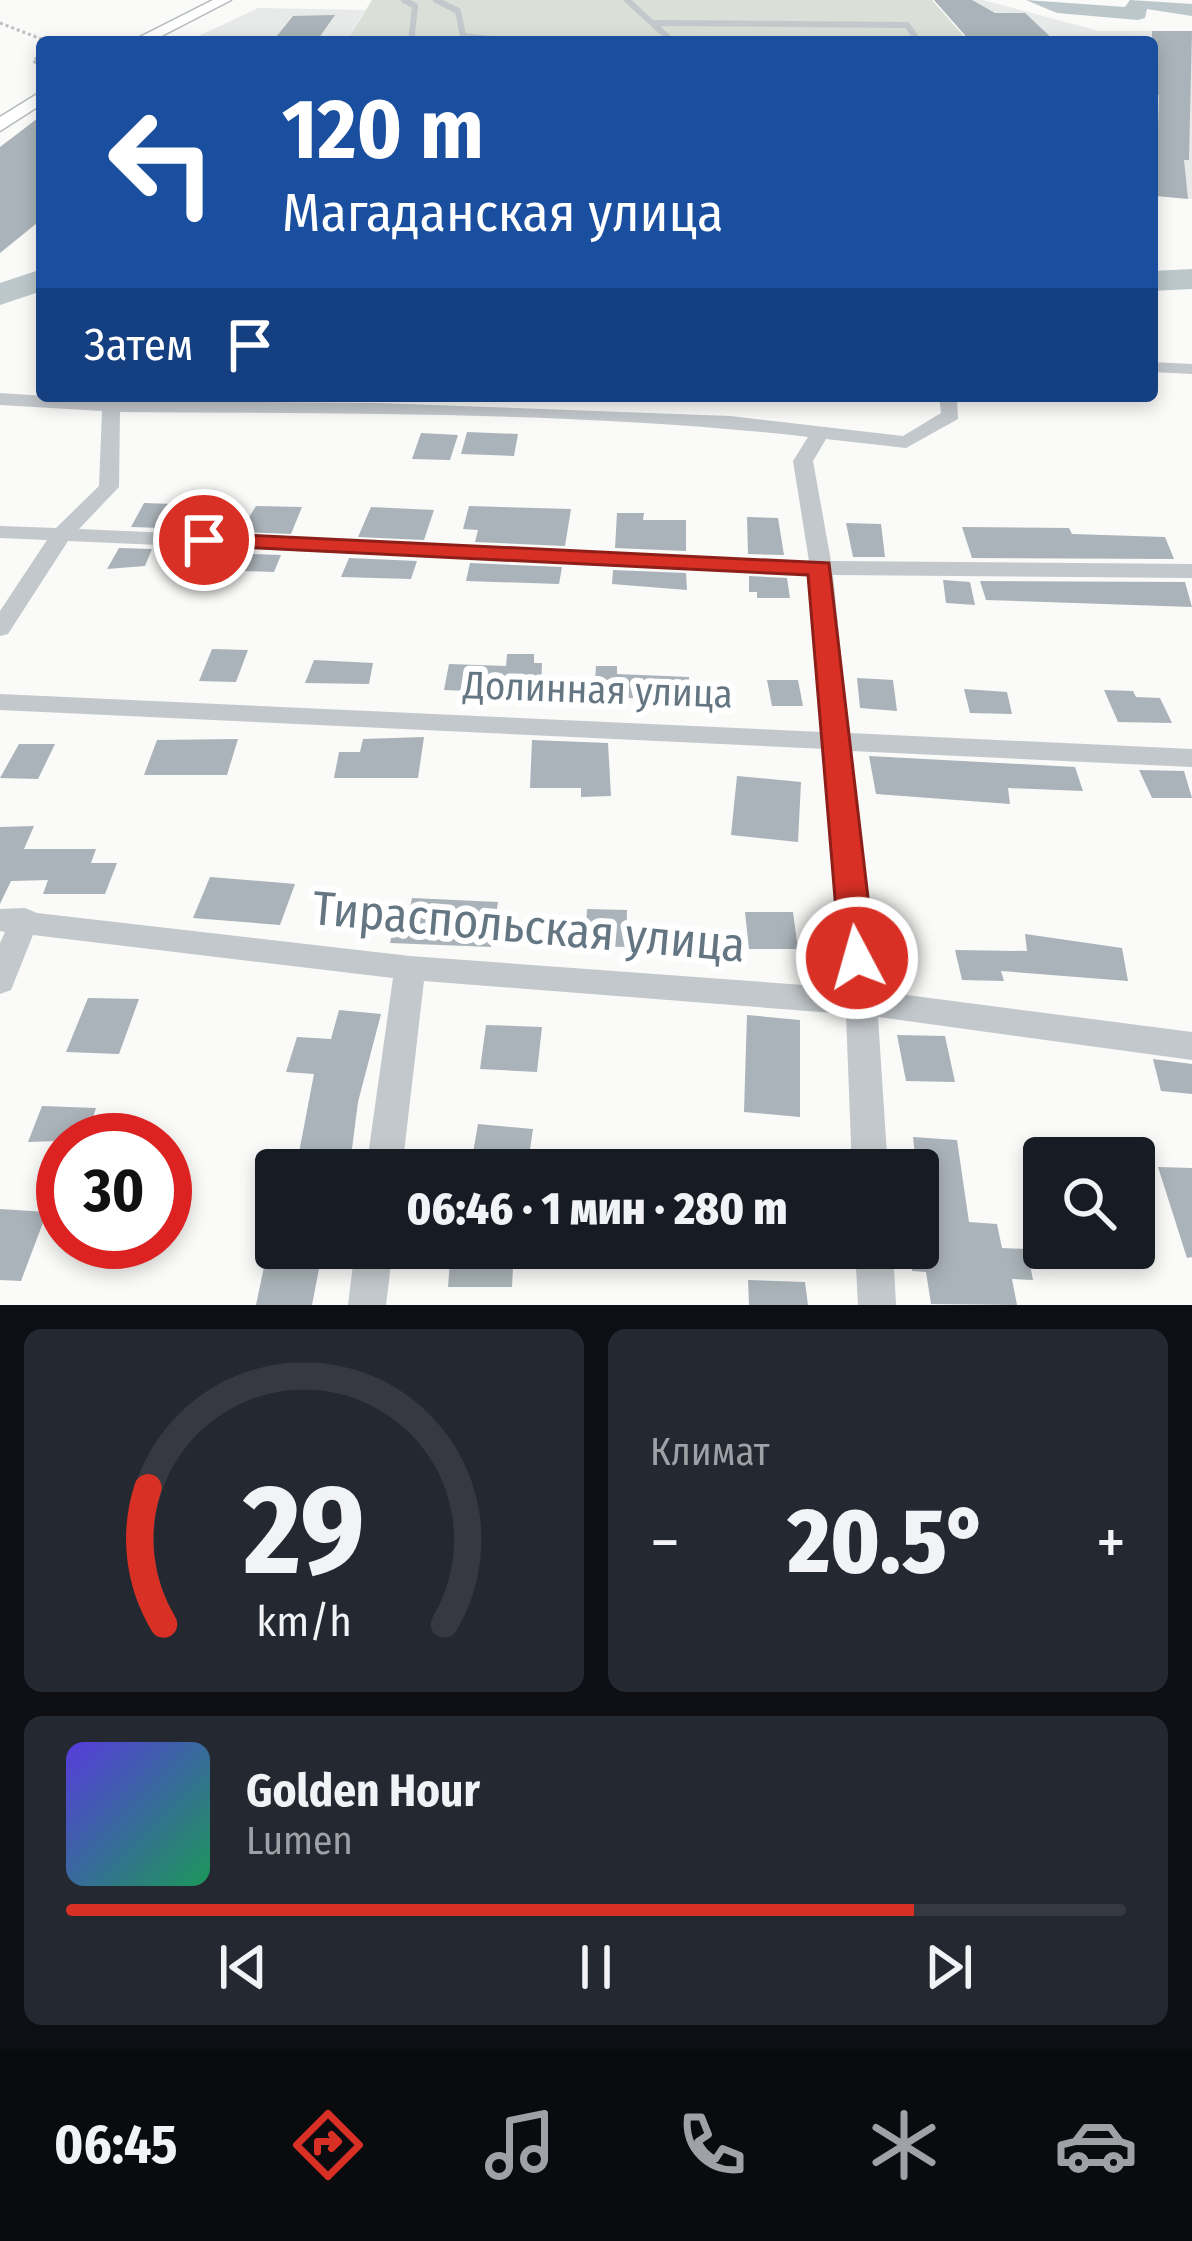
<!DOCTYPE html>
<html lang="ru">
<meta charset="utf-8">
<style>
body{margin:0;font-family:"Fira Sans Condensed",sans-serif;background:#242831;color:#f1f3f6;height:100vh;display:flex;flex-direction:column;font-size:45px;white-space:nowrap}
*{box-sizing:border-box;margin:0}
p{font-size:39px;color:#9ea1a6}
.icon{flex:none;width:66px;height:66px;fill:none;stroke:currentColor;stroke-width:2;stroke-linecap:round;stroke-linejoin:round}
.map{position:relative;height:1305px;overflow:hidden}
.panel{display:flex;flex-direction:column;gap:24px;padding:24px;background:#0d0f14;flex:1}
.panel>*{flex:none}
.hud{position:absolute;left:36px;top:36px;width:1122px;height:366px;border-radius:12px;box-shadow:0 6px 18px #0003;background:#1a4fa0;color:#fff;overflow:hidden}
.tools{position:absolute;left:1023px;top:1137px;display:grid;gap:24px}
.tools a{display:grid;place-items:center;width:132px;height:132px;border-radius:12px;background:#171b24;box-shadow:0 6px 18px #0003;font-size:60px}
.speed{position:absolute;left:36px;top:1113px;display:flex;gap:24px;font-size:60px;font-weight:700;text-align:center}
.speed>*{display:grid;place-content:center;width:156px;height:156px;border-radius:50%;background:#171b24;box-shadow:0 6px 18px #0003;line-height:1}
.speed .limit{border:18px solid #d22;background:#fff;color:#111}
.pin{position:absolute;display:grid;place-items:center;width:102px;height:102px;color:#fff;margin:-51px;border:6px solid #fff;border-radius:50%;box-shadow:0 3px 12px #0007}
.me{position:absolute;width:132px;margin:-66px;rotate:354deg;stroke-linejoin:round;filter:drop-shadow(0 0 9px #0008)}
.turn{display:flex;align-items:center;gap:42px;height:252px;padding:0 48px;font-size:54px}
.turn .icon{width:156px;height:156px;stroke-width:2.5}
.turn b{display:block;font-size:84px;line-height:102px}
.then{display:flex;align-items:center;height:114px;padding:0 48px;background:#0003;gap:24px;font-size:45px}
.big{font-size:90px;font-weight:800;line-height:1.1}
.panel .card{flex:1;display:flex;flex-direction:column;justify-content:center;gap:18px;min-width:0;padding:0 42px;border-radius:18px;background:#242831}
.panel .dial{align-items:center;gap:0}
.dial svg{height:312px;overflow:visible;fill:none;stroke:#363941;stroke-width:7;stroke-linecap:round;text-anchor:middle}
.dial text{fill:#f1f3f6;stroke:none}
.song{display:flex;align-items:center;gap:36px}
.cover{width:144px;height:144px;border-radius:18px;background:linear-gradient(135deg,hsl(250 70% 55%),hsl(150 70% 35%))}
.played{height:12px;border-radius:6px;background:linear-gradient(90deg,#d93025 80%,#363941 80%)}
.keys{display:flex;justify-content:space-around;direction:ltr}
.heat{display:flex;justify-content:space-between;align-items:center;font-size:66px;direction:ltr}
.panel .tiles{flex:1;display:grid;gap:24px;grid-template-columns:1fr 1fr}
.card:last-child{grid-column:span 2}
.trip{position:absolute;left:255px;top:1149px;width:684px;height:120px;border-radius:12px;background:#171b24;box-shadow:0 6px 18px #0003;font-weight:800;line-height:120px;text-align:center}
.tab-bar{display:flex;height:192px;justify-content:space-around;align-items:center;background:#090b0e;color:#9ea1a6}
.tab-bar .icon{width:84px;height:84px}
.tab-bar .current{color:#d93025}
.tab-bar b{font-size:54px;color:#f1f3f6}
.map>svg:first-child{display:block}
.built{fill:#e8e9e9}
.green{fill:#dadfd7}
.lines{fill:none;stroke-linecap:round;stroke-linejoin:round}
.river{fill:#bbc7cb;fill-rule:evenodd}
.building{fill:#aab3b9}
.secondary-casing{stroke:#b3babf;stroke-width:3}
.path{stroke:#bbbfc2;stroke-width:3;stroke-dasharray:3 3;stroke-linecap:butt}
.lane{stroke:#c3c8cc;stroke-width:6}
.street{fill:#c3c8cc;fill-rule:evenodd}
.secondary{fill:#fff;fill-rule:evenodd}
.route{fill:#d93025;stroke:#8d1f18;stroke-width:3}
.labels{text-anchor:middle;stroke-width:12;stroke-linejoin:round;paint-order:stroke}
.street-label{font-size:39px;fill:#657683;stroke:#fff}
.near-street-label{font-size:48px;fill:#657683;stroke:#fff}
</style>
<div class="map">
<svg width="1192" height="1305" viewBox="0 0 1192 1305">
<rect width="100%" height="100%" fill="#fafaf8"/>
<path class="built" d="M 934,0 L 983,0 L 1099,31 L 1192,31 L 1192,199 L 1152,195 L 1152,42 L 971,42 Z
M 258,8 L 365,10 L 346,42 L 186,42 Z"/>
<path class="green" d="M 372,0 L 932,0 L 969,42 L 346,42 Z"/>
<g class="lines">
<path class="river" d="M 1026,0 L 1125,7 L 1130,0 L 1192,4 L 1192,16 L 1147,9 L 1145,18 L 1138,20 L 1057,13 Z
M 42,269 L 42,291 L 0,305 L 0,283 Z
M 1192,269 L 1192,289 L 1152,291 L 1152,271 Z"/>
</g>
<path class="building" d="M 934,0 L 972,0 L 995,13 L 1025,13 L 1056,42 L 971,42 Z
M 335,15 L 316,42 L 272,42 L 293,16 Z
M 1152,31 L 1192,31 L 1189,160 L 1184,160 L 1188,199 L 1156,196 L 1159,95 L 1152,95 Z
M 42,115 L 42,219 L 0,253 L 0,147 Z
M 467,432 L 518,434 L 514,456 L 461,454 Z
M 421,433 L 458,435 L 450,460 L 412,459 Z
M 144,503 L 173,504 L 162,528 L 131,527 Z
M 256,506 L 302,507 L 291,534 L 240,532 Z
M 469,506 L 571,509 L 565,546 L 475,542 L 478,530 L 463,529 Z
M 371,507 L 434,510 L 424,540 L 358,537 Z
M 617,513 L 644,513 L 643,520 L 686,520 L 686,551 L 615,548 Z
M 747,517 L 778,518 L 784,555 L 748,554 Z
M 846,523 L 881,524 L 885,557 L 853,557 Z
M 962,527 L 1069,528 L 1072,534 L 1165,537 L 1174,559 L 972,558 Z
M 119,548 L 152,549 L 145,566 L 107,569 Z
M 226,553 L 281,555 L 274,572 L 215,570 Z
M 349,558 L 417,561 L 411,579 L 341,577 Z
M 470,563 L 562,567 L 559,584 L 466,581 Z
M 613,570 L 686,573 L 687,590 L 612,584 Z
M 749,576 L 787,578 L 790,598 L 757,598 L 757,592 L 749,592 Z
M 943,580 L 970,582 L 975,605 L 946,603 Z
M 980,581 L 1185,582 L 1192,607 L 986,600 Z
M 212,649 L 248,650 L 236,682 L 199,681 Z
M 507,654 L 534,654 L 534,663 L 542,663 L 541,694 L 444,690 L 449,664 L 506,666 Z
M 314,660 L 373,663 L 369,684 L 305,683 Z
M 596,666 L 617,666 L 617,674 L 689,677 L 688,700 L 594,697 Z
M 857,678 L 893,680 L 897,711 L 860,708 Z
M 767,680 L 798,680 L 803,706 L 772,706 Z
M 964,689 L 1007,692 L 1012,714 L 970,713 Z
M 1104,690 L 1133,691 L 1136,697 L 1160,698 L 1172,723 L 1118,722 Z
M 424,737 L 418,778 L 334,778 L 339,752 L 360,752 L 363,739 Z
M 238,739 L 227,775 L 144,775 L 157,740 Z
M 532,740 L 608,743 L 611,796 L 581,797 L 581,788 L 530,788 Z
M 19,744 L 55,744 L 38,779 L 0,778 Z
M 869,756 L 1075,767 L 1083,791 L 1008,788 L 1010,804 L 876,794 Z
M 1139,770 L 1184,771 L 1192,798 L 1152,798 Z
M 737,776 L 801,782 L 798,842 L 731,835 Z
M 34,826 L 24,849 L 96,849 L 91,863 L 117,863 L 105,894 L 43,894 L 48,880 L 11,881 L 0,904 L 0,827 Z
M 210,877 L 295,884 L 280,925 L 193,918 Z
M 412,898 L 498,902 L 491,947 L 390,943 L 395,917 L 408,917 Z
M 587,909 L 627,910 L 626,947 L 585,946 Z
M 745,912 L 793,912 L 798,949 L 749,949 Z
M 1025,934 L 1122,948 L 1128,981 L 1001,971 L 1004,981 L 962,980 L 955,950 L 1027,951 Z
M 88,998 L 139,999 L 119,1054 L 66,1052 Z
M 339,1010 L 381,1014 L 358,1102 L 350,1164 L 297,1163 L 314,1074 L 286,1072 L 297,1037 L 331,1039 Z
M 747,1015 L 800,1020 L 800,1117 L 744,1112 Z
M 486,1025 L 542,1027 L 537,1072 L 480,1069 Z
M 897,1035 L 945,1036 L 955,1082 L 906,1081 Z
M 1153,1059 L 1192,1064 L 1192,1094 L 1161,1091 Z
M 42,1106 L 96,1108 L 86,1140 L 28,1142 Z
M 478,1124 L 533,1129 L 527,1170 L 470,1170 Z
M 913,1137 L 957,1140 L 969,1222 L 997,1224 L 1002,1248 L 1027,1249 L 1033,1280 L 1012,1279 L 1017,1305 L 931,1304 L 926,1272 L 912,1271 L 909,1248 L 918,1248 L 918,1233 L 924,1233 Z
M 1158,1167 L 1192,1168 L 1192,1257 L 1187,1258 Z
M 0,1209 L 47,1212 L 21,1281 L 0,1280 Z
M 268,1248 L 323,1248 L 312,1305 L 256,1305 Z
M 451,1248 L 514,1248 L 512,1287 L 448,1287 Z
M 748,1280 L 805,1282 L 808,1305 L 749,1305 Z"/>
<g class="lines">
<g class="secondary-casing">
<path id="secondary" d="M 213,0 L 231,0 L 150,42 L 130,42 Z
M 42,91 L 42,104 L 0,131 L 0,117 Z"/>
</g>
<path class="path" d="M 0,23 L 49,42
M 42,54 L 33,61 L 42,66"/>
<path class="lane" d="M 404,0 L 415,6 L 411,42
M 436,0 L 458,11 L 463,36 L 518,42
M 627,0 L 673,42
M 655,23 L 907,25 L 919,42"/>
<path class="street" d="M 1152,362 L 1192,364 L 1192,374 L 1152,372 Z
M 0,393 L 107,400 L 111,396 L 128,396 L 127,401 L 379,403 L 730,416 L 903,436 L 941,413 L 939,396 L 957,396 L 958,419 L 906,448 L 826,439 L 813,461 L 831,561 L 1192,564 L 1192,578 L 833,575 L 849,733 L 1192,749 L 1192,767 L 851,751 L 876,991 L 1192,1032 L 1192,1060 L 878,1017 L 888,1170 L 852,1170 L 846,1014 L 424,981 L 402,1170 L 366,1170 L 393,978 L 33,935 L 11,990 L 0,994 L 0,943 L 5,932 L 0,931 L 0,909 L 25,908 L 37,913 L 410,956 L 844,988 L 825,749 L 0,710 L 0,694 L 823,732 L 810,574 L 68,541 L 8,634 L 0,636 L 0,611 L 47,540 L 0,538 L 0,526 L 56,528 L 99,486 L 102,411 L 0,405 ZM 120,412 C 348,414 582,411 808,437 L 793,461 L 809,561 L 79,529 L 119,487 Z
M 355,1248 L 393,1248 L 386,1305 L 348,1305 Z
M 855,1248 L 893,1248 L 896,1305 L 858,1305 Z"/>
<use href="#secondary" class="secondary"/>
</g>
<path class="route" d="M 204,533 L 829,563 L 875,958 L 869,968 L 857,972 L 845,968 L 840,958 L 808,575 L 196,545 L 196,535 Z"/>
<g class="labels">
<g class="street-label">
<text transform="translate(598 689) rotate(2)" y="14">Долинная улица</text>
</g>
<g class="near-street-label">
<text transform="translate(529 926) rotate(5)" y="17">Тираспольская улица</text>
</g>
</g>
</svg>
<div class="tools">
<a><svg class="icon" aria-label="search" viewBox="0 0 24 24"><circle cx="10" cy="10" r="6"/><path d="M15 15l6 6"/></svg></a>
</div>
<div class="speed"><div class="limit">30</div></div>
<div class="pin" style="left:204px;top:540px;background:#d93025"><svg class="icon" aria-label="arrive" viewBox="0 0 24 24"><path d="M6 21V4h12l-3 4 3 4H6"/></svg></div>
<svg class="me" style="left:857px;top:958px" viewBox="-20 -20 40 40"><circle r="17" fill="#d93025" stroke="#fff" stroke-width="3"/><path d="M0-11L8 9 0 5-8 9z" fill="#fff"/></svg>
<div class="trip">06:46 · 1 мин · 280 m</div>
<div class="hud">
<div class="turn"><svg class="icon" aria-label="left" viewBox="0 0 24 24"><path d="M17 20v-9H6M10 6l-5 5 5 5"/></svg><div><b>120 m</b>Магаданская улица</div></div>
<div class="then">Затем<svg class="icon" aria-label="arrive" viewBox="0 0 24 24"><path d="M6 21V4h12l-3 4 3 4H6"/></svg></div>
</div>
</div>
<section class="panel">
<div class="tiles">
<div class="card dial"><svg viewBox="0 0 100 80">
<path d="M14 69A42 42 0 1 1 86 69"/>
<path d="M14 69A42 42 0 0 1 10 34" stroke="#d93025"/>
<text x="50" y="56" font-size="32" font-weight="700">29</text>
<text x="50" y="72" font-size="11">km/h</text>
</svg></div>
<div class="card"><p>Климат</p>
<div class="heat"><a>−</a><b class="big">20.5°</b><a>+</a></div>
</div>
<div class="card">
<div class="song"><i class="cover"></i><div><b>Golden Hour</b><p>Lumen</p></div></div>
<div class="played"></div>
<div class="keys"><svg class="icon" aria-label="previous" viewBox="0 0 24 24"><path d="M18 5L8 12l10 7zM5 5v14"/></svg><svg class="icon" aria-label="pause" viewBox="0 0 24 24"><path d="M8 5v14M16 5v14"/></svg><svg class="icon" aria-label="next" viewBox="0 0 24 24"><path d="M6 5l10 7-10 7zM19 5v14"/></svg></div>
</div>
</div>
</section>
<nav class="tab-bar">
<b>06:45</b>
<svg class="icon current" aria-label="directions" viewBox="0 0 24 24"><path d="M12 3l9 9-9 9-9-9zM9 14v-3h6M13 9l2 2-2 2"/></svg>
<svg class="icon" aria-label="music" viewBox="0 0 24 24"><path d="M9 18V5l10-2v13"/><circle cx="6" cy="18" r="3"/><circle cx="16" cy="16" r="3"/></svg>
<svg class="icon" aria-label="phone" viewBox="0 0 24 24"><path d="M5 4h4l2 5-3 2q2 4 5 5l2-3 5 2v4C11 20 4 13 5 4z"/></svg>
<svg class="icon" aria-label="climate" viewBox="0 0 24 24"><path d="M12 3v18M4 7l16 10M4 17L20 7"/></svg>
<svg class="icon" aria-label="car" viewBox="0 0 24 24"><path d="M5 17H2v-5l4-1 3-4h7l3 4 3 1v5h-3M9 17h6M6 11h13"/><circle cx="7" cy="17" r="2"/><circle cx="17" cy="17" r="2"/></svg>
</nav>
